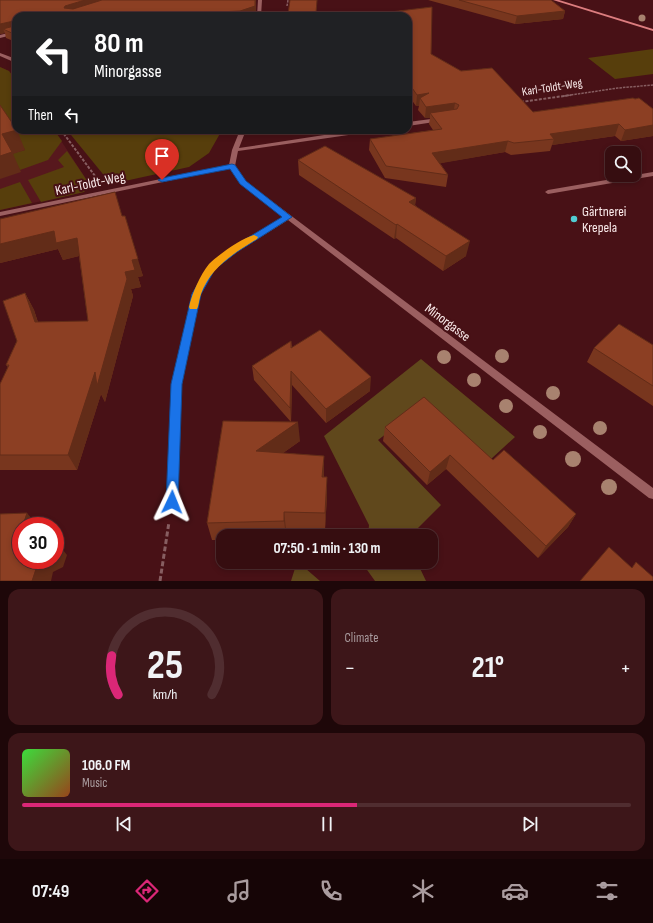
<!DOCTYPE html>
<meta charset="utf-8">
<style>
body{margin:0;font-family:"Sofia Sans Condensed",sans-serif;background:#3d1619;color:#f1f3f6;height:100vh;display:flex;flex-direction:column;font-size:15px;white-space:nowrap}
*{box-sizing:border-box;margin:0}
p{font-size:13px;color:#aa9c9f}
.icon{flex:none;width:22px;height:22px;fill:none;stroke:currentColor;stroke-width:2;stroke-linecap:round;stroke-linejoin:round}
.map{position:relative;height:581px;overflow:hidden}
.details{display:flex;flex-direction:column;gap:8px;padding:8px;background:#1e0709;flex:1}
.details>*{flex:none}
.guide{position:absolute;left:12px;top:12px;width:400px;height:122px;border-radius:12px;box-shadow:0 2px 6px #0003,0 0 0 1px #502d30;background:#202124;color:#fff;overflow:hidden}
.controls{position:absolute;left:605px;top:146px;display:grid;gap:8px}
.controls a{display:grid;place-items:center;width:36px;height:36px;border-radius:8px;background:#360d10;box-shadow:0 2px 6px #0003,0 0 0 1px #502d30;font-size:20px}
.speed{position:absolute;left:12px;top:517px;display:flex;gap:8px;font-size:20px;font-weight:700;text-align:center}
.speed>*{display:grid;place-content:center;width:52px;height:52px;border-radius:50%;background:#360d10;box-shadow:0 2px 6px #0003,0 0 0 1px #502d30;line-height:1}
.speed .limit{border:6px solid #d22;background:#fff;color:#111}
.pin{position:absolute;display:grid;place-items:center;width:34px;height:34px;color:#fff;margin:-41px -17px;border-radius:50% 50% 50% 0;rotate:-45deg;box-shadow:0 0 4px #0007}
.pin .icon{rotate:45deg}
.me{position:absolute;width:44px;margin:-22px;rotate:2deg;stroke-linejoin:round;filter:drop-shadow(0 0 3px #0008)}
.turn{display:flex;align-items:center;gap:14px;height:84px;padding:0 16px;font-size:18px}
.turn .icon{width:52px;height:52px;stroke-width:2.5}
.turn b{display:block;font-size:28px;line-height:34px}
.then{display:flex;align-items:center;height:38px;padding:0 16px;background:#0003;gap:8px;font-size:15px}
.big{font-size:30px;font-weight:700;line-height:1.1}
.details .widget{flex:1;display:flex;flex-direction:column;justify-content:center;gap:6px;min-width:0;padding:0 14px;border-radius:12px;background:#3d1619}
.details .dial{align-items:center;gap:0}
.dial svg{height:104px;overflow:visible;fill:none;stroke:#502d30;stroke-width:7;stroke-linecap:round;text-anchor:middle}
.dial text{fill:#f1f3f6;stroke:none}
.song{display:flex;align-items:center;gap:12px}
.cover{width:48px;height:48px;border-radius:6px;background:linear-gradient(135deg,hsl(120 70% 55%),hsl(20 70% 35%))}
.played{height:4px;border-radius:2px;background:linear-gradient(90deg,#db2777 55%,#502d30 55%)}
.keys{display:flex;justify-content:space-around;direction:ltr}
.heat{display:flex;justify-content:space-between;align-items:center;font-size:22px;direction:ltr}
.details .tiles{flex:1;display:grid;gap:8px;grid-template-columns:1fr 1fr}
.widget:last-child{grid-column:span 2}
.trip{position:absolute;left:216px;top:529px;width:222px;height:40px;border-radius:12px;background:#360d10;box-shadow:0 2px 6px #0003,0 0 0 1px #502d30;font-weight:700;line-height:40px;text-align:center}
.menu{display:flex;height:64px;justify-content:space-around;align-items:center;background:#160506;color:#aa9c9f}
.menu .icon{width:28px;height:28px}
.menu .selected{color:#db2777}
.menu b{font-size:18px;color:#f1f3f6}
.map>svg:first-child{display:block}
.built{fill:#57181d}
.green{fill:#573e0c}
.forest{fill:#60481c}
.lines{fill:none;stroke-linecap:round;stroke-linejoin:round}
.path-far2{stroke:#875e61;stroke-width:1.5;stroke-dasharray:2.5 1;stroke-linecap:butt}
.path-far1{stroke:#875e61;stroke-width:2;stroke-dasharray:3 1.5;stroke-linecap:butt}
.path{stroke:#875e61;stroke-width:3;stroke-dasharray:5 2.5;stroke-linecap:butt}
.lane{fill:#9b5f60;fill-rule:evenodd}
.street{fill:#9b5f60;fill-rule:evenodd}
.secondary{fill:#dc7d7f;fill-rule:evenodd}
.tree{fill:#a8826f}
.wall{fill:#78361e}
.shaded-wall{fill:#622c18}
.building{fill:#8c3f23;stroke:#622c18}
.route{fill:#1a73e8;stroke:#114b97}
.slow{fill:#f59e0b}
.poi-dot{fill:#51ccd2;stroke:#481116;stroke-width:1.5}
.labels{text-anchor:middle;stroke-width:4;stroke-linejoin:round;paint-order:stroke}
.far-street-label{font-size:12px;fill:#fbebeb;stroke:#481116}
.street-label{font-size:14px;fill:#fbebeb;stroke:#481116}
.poi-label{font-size:14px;fill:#fbebeb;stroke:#481116;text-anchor:start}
</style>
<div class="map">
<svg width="653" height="581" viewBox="0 0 653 581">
<rect width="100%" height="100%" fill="#481116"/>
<path class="built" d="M 0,67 L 9,71 L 16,80 L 16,130 L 54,130 L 90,185 L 84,192 L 0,210 Z"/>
<path class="green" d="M 653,49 L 653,74 L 615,79 L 588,58 Z
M 0,67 L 9,71 L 16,80 L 16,130 L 54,130 L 62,141 L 48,160 L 20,170 L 11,154 L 25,150 L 0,112 Z
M 67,130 L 222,130 L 209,153 L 189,167 L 111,184 Z
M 67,151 L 90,185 L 84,192 L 41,202 L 28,180 L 64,167 L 58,160 Z
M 20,182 L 32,203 L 0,210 L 0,189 Z"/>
<path class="forest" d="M 421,359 L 515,437 L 478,471 L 420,408 L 378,440 L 441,505 L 410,536 L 368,536 L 369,525 L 324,436 Z
M 297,562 L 298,562 L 320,581 L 291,581 Z
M 365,562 L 417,562 L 426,581 L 375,581 L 365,567 Z"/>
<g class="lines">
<path class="path-far2" d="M 287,6 L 288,0
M 564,96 L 618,88 L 653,85"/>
<path class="path-far1" d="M 521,102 L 571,95
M 61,130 L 95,176"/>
<path class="path" d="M 160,581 L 169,522"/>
<path class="lane" d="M 653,172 L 653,176 L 548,194 L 545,192 L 548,190 Z"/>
<path class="street" d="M 258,0 L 262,0 L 261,16 L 257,16 Z
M 16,31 L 16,34 L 0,38 L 0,35 Z
M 0,53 L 16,59 L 16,63 L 0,56 Z
M 439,118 L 441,119 L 441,121 L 408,126 L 408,122 Z
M 240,130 L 246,130 L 239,148 L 357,130 L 372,130 L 369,132 L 238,151 L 235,166 L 245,181 L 653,488 L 653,499 L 649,498 L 288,220 L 237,252 L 215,269 L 200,294 L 182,384 L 177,502 L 176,506 L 172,507 L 168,506 L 167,502 L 172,384 L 192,294 L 209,265 L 231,248 L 284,217 L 241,183 L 230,168 L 0,216 L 0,212 L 229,165 L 232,150 Z"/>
<path class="secondary" d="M 553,0 L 559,0 L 653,29 L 653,31 Z"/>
</g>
<g class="tree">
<circle cx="642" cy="18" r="3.5"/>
<circle cx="502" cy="356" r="7"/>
<circle cx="444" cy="357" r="7"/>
<circle cx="474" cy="380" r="7"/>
<circle cx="553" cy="393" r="7"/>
<circle cx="506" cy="406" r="7"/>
<circle cx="600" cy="428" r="7"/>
<circle cx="540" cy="432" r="7"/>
<circle cx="573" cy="459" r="8"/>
<circle cx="609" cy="487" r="8"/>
</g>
<path class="wall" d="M 0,0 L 256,0 L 256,15 L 252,16 L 16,16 L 16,42 L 6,38 L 5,33 L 0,34 Z
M 428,0 L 551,0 L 565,11 L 563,19 L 515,24 Z
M 432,7 L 431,54 L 461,71 L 492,68 L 533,112 L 633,98 L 635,99 L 639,98 L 653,109 L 653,136 L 621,141 L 615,136 L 552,145 L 550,151 L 511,155 L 505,152 L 440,163 L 448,175 L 446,187 L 385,178 L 369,150 L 370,139 L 433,130 L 429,124 L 430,118 L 425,118 L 418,110 L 419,106 L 416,106 L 408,95 L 408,16 L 382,16 L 382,13 Z
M 298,160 L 416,198 L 415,205 L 466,256 L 443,271 L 396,238 L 394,239 L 299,175 Z
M 122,216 L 143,276 L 138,277 L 141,287 L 131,289 L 133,296 L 105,402 L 101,394 L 77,470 L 0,470 L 0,384 L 8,367 L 6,365 L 17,341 L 25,293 L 34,310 L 38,322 L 88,321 L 79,256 L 63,260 L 58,249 L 0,263 L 0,219 Z
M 291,341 L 292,347 L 370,391 L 326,423 L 292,385 L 291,422 L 254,380 L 252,366 Z
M 653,345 L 653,406 L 587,362 L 594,348 Z
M 223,421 L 300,441 L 283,453 L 324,456 L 324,477 L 327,477 L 327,495 L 325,530 L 286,529 L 286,536 L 223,536 L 223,540 L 212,540 L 207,523 Z
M 385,427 L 493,460 L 576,514 L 568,527 L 538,558 L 446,469 L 427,485 L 383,441 Z"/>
<path class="shaded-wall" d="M 85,0 L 115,0 L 68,15 L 64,8 L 65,6 Z
M 255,0 L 256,0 L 256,15 L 252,16 L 241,16 L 240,11 Z
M 565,11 L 563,19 L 515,24 L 517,16 Z
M 14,21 L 16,27 L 3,29 L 5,33 L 0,34 L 0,24 Z
M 429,93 L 420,98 L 419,106 L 416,106 L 417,95 Z
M 455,103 L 453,115 L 430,113 L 430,118 L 425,118 L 426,107 Z
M 619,124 L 615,136 L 552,145 L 554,139 L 550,134 Z
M 653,125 L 653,136 L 621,141 L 625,130 Z
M 17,130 L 25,150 L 13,154 L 21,172 L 0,179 L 0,156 L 2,134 Z
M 508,141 L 505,152 L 431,165 L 432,153 Z
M 416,198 L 414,213 L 409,202 Z
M 125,216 L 143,276 L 138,277 L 141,287 L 131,289 L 133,296 L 105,402 L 101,394 L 77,470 L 68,455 L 125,272 L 132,260 Z
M 397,224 L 396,238 L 394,239 L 396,225 Z
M 54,231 L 77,238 L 83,255 L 63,260 L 58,249 L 0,263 L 0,244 Z
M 470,241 L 466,256 L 443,271 L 446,256 Z
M 25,293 L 34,310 L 43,339 L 35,322 Z
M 291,371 L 292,385 L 291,422 L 290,408 Z
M 371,377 L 370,391 L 326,423 L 326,409 Z
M 298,422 L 300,441 L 259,470 L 256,451 Z
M 450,455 L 446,469 L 427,485 L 430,472 Z
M 324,456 L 324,474 L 322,494 L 322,477 Z
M 327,477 L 327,495 L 325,530 L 325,513 Z
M 284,512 L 286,529 L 286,536 L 284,521 Z
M 27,513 L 38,526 L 23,525 Z
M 576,514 L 568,527 L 538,558 L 546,546 Z
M 55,540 L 67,555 L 63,567 L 53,572 L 51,581 L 32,581 L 39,560 L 55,560 Z"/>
<path class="building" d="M 0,0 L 85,0 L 65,6 L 64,8 L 73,9 L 102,0 L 255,0 L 255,6 L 240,11 L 197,13 L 201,16 L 16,16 L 16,35 L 3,29 L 14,26 L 14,21 L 0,24 Z
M 290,0 L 317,0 L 316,13 L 328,12 L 330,16 L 289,16 L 288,14 Z
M 459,0 L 551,0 L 565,11 L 517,16 Z
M 432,7 L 431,54 L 461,71 L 492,68 L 533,112 L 633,98 L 635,99 L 639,98 L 653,109 L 653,125 L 625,130 L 619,124 L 550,134 L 554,139 L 514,143 L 508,141 L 432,153 L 448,175 L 386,166 L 370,139 L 442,129 L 430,113 L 457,109 L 459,105 L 455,103 L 426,107 L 420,98 L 429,93 L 417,95 L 408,82 L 408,16 L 385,16 L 382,13 Z
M 0,105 L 17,130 L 2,134 L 12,152 L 0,156 Z
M 325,146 L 416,198 L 409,202 L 470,241 L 446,256 L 397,224 L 396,225 L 298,160 Z
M 115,192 L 122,216 L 125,216 L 138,259 L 132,260 L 135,270 L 125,272 L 127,279 L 97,386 L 95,372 L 68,455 L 0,455 L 0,384 L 9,365 L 6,365 L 17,341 L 3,301 L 25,293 L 35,322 L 88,321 L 77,238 L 56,243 L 54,231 L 0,244 L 0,219 Z
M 619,324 L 653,345 L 653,386 L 594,348 Z
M 320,330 L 371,377 L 326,409 L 291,371 L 290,408 L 252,366 L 291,341 L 291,348 Z
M 424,397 L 493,460 L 504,450 L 576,514 L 546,546 L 450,455 L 430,472 L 385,427 Z
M 223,421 L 298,422 L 256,451 L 324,456 L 322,477 L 327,477 L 325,513 L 284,512 L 284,521 L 207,523 Z
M 27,513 L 23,525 L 43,525 L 43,526 L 21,526 L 21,560 L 39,560 L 32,581 L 0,581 L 0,514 Z
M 609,547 L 632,568 L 636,562 L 653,577 L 653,581 L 580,581 Z"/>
<path class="route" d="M 232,164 L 235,165 L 246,181 L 292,217 L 237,252 L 215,269 L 201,294 L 182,384 L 178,502 L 176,506 L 172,508 L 168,506 L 166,502 L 171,384 L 192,294 L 209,265 L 231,248 L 282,217 L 240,184 L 230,169 L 162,182 L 158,180 L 162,178 Z"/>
<path class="slow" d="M 254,235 L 258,237 L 257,239 C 234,253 210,268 201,294 C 199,299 199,305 197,309 L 190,309 L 189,307 C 192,294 200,275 209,264 C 218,255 242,238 254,235 Z"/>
<circle class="poi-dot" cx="574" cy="219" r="4"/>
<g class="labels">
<g class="far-street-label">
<text transform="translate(552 87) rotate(-9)" y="4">Karl-Toldt-Weg</text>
</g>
<g class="street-label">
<text transform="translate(90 183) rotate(-12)" y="5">Karl-Toldt-Weg</text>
<text transform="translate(448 322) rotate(37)" y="5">Minorgasse</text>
</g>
<g class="poi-label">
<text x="582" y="216">Gärtnerei<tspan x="582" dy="16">Krepela</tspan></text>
</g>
</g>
</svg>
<div class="controls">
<a><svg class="icon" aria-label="search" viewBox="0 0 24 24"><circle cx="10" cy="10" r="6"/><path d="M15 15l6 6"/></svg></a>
</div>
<div class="speed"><div class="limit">30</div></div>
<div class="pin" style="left:162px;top:180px;background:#d93025"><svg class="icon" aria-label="arrive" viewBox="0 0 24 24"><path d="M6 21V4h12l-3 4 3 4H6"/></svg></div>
<svg class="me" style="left:172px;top:502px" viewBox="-20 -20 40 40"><path d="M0-17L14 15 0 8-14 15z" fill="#1a73e8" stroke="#fff" stroke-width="4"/></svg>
<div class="trip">07:50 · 1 min · 130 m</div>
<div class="guide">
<div class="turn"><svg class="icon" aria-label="left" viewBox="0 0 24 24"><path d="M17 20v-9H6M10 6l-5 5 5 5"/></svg><div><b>80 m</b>Minorgasse</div></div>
<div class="then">Then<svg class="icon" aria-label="left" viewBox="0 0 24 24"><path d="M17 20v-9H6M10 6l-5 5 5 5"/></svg></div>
</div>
</div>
<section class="details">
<div class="tiles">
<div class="widget dial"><svg viewBox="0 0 100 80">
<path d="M14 69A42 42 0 1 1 86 69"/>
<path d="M14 69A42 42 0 0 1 9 39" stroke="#db2777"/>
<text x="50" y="56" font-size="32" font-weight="700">25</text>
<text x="50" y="72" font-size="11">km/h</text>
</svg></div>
<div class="widget"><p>Climate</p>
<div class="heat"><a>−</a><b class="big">21°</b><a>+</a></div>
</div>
<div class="widget">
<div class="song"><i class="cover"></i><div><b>106.0 FM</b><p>Music</p></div></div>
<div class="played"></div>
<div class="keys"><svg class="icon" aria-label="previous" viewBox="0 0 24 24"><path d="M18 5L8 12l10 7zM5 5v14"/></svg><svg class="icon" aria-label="pause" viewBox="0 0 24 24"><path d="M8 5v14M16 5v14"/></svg><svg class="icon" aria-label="next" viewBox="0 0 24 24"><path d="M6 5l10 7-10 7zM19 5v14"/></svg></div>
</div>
</div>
</section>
<nav class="menu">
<b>07:49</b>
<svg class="icon selected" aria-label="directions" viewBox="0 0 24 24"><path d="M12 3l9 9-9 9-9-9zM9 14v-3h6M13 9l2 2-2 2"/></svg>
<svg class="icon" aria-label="music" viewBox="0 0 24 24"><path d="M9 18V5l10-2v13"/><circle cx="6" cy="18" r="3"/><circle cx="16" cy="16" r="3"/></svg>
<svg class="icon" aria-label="phone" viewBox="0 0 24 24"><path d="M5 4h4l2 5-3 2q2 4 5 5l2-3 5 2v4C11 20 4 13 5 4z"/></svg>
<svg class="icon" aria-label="climate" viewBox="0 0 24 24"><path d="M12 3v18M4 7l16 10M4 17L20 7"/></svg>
<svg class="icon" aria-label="car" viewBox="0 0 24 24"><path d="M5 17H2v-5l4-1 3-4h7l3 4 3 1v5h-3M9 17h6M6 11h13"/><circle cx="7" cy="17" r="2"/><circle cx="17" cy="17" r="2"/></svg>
<svg class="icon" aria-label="filters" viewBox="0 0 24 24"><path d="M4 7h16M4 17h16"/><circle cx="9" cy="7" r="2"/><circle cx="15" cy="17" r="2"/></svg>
</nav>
